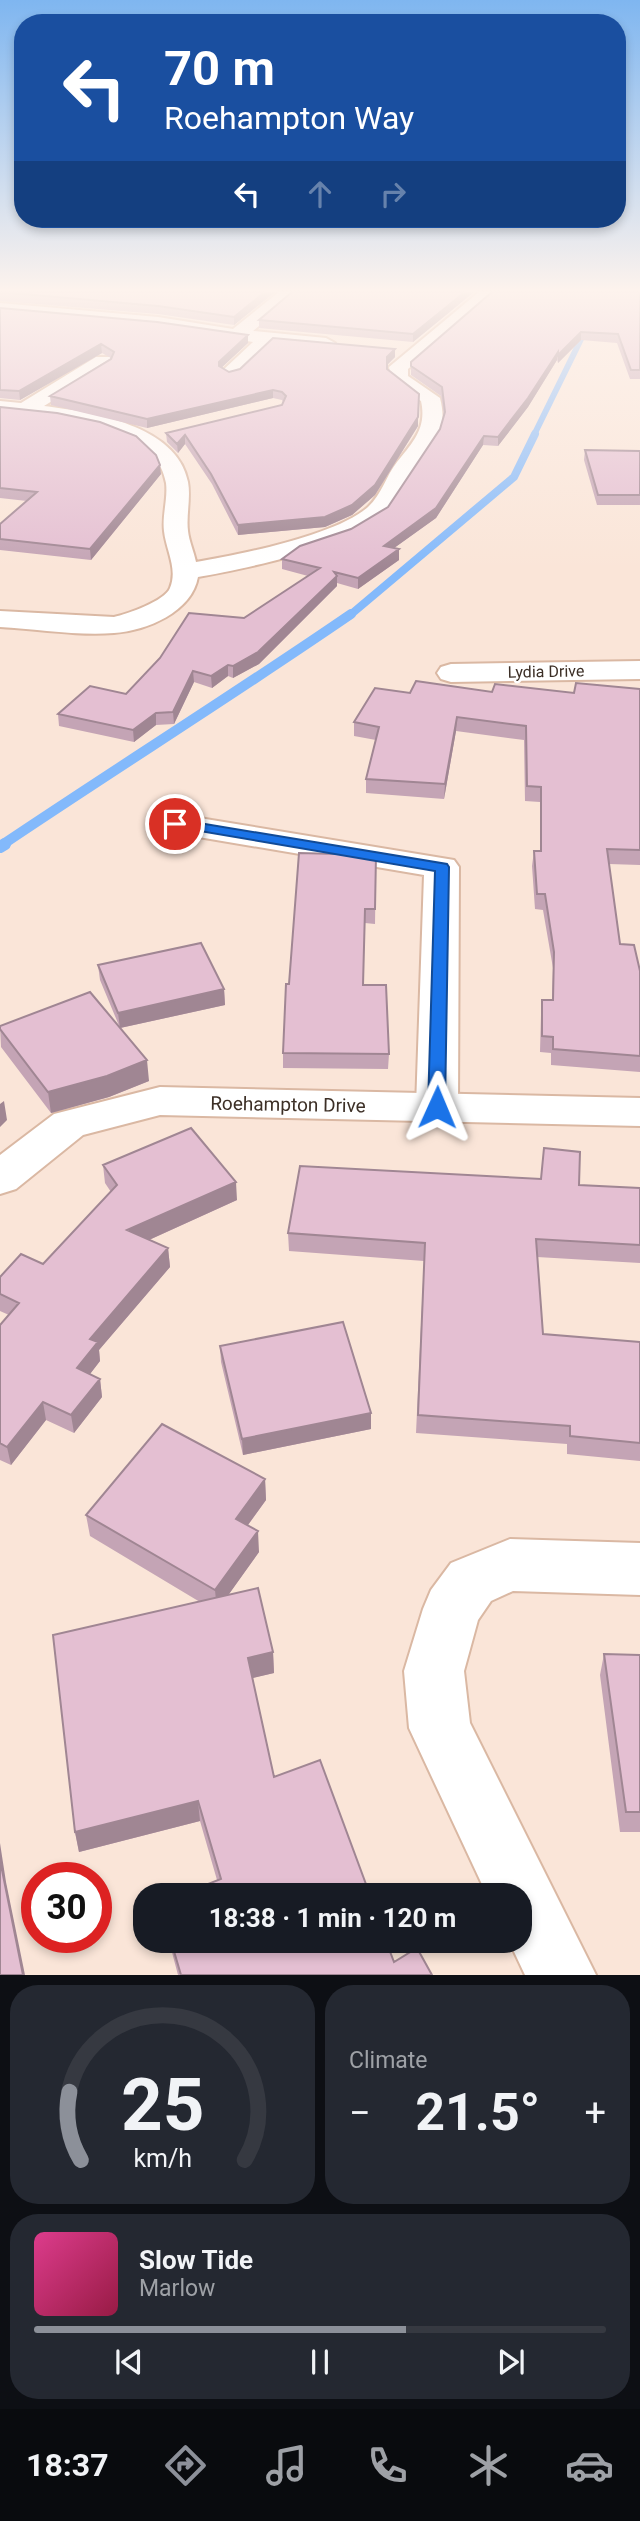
<!DOCTYPE html>
<meta charset="utf-8">
<style>
body{margin:0;font-family:Roboto,sans-serif;background:#242831;color:#f1f3f6;height:100vh;display:flex;flex-direction:column;font-size:26px;white-space:nowrap}
*{box-sizing:border-box;margin:0}
p{font-size:23px;color:#9ea1a6}
.icon{flex:none;width:38px;height:38px;fill:none;stroke:currentColor;stroke-width:2;stroke-linecap:round;stroke-linejoin:round}
.map{position:relative;height:1975px;overflow:hidden}
.panel{display:flex;flex-direction:column;gap:10px;padding:10px;background:#0d0f14;flex:1}
.panel>*{flex:none}
.top-card{position:absolute;left:14px;top:14px;width:612px;height:214px;border-radius:28px;box-shadow:0 4px 10px #0003;background:#1a4fa0;color:#fff;overflow:hidden}
.speed{position:absolute;left:21px;top:1862px;display:flex;gap:14px;font-size:35px;font-weight:700;text-align:center}
.speed>*{display:grid;place-content:center;width:91px;height:91px;border-radius:50%;background:#171b24;box-shadow:0 4px 10px #0003;line-height:1}
.speed .limit{border:10px solid #d22;background:#fff;color:#111}
.pin{position:absolute;display:grid;place-items:center;width:60px;height:60px;color:#fff;margin:-30px;border:4px solid #fff;border-radius:50%;box-shadow:0 2px 7px #0007}
.me{position:absolute;width:77px;margin:-38px;rotate:1deg;stroke-linejoin:round;filter:drop-shadow(0 0 5px #0008)}
.turn{display:flex;align-items:center;gap:24px;height:147px;padding:0 35px;font-size:32px}
.turn .icon{width:91px;height:91px;stroke-width:2.5}
.turn b{display:block;font-size:49px;line-height:60px}
.lanes{display:flex;align-items:center;height:66px;padding:0 35px;background:#0003;justify-content:center;gap:35px;direction:ltr}
.lanes .off{opacity:.35}
.big{font-size:52px;font-weight:700;line-height:1.1}
.panel .card{flex:1;display:flex;flex-direction:column;justify-content:center;gap:10px;min-width:0;padding:0 24px;border-radius:28px;background:#242831}
.panel .dial{align-items:center;gap:0}
.dial svg{height:182px;overflow:visible;fill:none;stroke:#363941;stroke-width:7;stroke-linecap:round;text-anchor:middle}
.dial text{fill:#f1f3f6;stroke:none}
.song{display:flex;align-items:center;gap:21px}
.cover{width:84px;height:84px;border-radius:10px;background:linear-gradient(135deg,hsl(330 70% 55%),hsl(340 70% 35%))}
.played{height:7px;border-radius:4px;background:linear-gradient(90deg,#8c9099 65%,#363941 65%)}
.keys{display:flex;justify-content:space-around;direction:ltr}
.heat{display:flex;justify-content:space-between;align-items:center;font-size:38px;direction:ltr}
.panel .tiles{flex:1;display:grid;gap:10px;grid-template-columns:1fr 1fr}
.card:last-child{grid-column:span 2}
.trip{position:absolute;left:133px;top:1883px;width:399px;height:70px;border-radius:28px;background:#171b24;box-shadow:0 4px 10px #0003;font-weight:700;line-height:70px;text-align:center}
.dock{display:flex;height:112px;justify-content:space-around;align-items:center;background:#090b0e;color:#9ea1a6}
.dock .icon{width:49px;height:49px}
.dock .active{color:#8c9099}
.dock b{font-size:32px;color:#f1f3f6}
.map>svg:first-child{display:block}
.lines{fill:none;stroke-linecap:round;stroke-linejoin:round}
.stream-far3{stroke:#83b9fb;stroke-width:6}
.stream-far2{stroke:#83b9fb;stroke-width:8}
.stream-far1{stroke:#83b9fb;stroke-width:10}
.stream{stroke:#83b9fb;stroke-width:12}
.minor-casing{stroke:#dab8a3;stroke-width:4}
.tertiary-casing{stroke:#dab8a3;stroke-width:4}
.minor{fill:#fff;fill-rule:evenodd}
.tertiary{fill:#fff;fill-rule:evenodd}
.wall{fill:#c4a4b5}
.shaded-wall{fill:#a08693}
.building{fill:#e4bfd2;stroke:#a08693;stroke-width:2}
.route{fill:#1a73e8;stroke:#114b97;stroke-width:2}
.labels{text-anchor:middle;stroke-width:5;stroke-linejoin:round;paint-order:stroke}
.far-street-label{font-size:16px;fill:#3c2f26;stroke:#fff}
.street-label{font-size:19px;fill:#3c2f26;stroke:#fff}
</style>
<div class="map">
<svg width="640" height="1975" viewBox="0 0 640 1975">
<rect width="100%" height="100%" fill="#fae5d8"/>
<g class="lines">
<path class="stream-far3" d="M 534,435 L 587,327"/>
<path class="stream-far2" d="M 349,616 L 514,477 L 535,434"/>
<path class="stream-far1" d="M 2,845 C 118,767 236,693 351,614"/>
<path class="stream" d="M 0,847 L 5,844"/>
<g class="minor-casing">
<path id="minor" d="M 279,292 L 298,292 L 253,331 L 326,338 L 335,343 L 326,348 L 272,344 L 238,376 L 231,378 L 221,372 L 253,342 L 158,327 L 0,313 L 0,303 L 158,317 L 233,329 Z
M 479,292 L 498,292 L 408,369 L 408,376 L 440,398 C 449,433 433,444 414,470 C 403,484 400,502 386,515 C 355,546 243,569 198,577 C 192,612 146,631 114,633 C 79,636 35,629 0,627 L 0,611 L 114,617 C 127,614 165,601 170,588 C 178,569 166,550 164,531 C 162,515 168,499 166,483 C 164,473 159,461 152,454 C 119,422 44,418 0,413 L 0,401 L 21,403 L 96,357 L 110,357 L 112,361 L 110,365 L 44,406 C 92,412 177,425 188,482 C 191,498 186,515 188,531 C 189,541 194,552 196,562 C 239,555 337,535 368,507 C 382,494 386,476 397,462 C 413,442 427,428 421,401 L 392,382 L 389,367 Z
M 640,661 L 640,679 L 451,682 L 441,679 L 437,673 L 441,667 L 451,664 Z
M 175,814 L 454,860 L 459,867 L 458,1107 L 452,1117 L 437,1121 L 422,1117 L 416,1107 L 424,875 L 163,831 L 158,824 L 163,817 Z
M 510,1539 L 640,1543 L 640,1595 L 513,1591 L 491,1601 L 478,1620 L 464,1671 L 470,1723 L 596,1975 L 525,1975 L 509,1941 L 520,1941 L 520,1895 L 487,1895 L 409,1728 L 404,1671 L 423,1609 L 431,1590 L 451,1563 Z"/>
</g>
<g class="tertiary-casing">
<path id="tertiary" d="M 160,1087 L 640,1098 L 640,1126 L 160,1115 L 83,1135 L 16,1189 L 0,1194 L 0,1155 L 54,1114 Z"/>
</g>
<use href="#minor" class="minor"/>
<use href="#tertiary" class="tertiary"/>
</g>
<path class="wall" d="M 0,292 L 275,292 L 234,325 L 158,314 L 0,301 Z
M 292,292 L 474,292 L 413,342 L 259,328 L 259,320 Z
M 640,292 L 640,379 L 630,379 L 617,343 L 581,340 L 558,363 L 557,360 L 528,407 L 498,446 L 483,445 L 436,518 L 394,548 L 399,560 L 358,589 L 337,583 L 337,586 L 259,664 L 233,678 L 228,676 L 212,688 L 194,682 L 174,724 L 156,725 L 134,742 L 59,726 L 58,714 L 126,694 L 308,576 L 282,569 L 282,559 L 351,529 L 388,507 L 440,429 L 444,416 L 441,396 L 411,375 L 411,362 Z
M 0,308 L 248,335 L 248,343 L 222,367 L 229,372 L 395,349 L 395,357 L 387,365 L 387,370 L 418,426 L 375,495 L 352,515 L 325,527 L 238,535 L 212,484 L 185,444 L 178,453 L 167,442 L 166,433 L 282,405 L 283,402 L 282,400 L 273,398 L 147,428 L 51,405 L 50,396 L 111,358 L 102,353 L 20,400 L 0,398 Z
M 0,407 L 161,474 L 91,560 L 0,550 L 0,524 L 27,501 L 0,498 Z
M 585,450 L 640,451 L 640,505 L 597,505 L 584,460 Z
M 640,689 L 640,865 L 609,864 L 620,944 L 640,971 L 640,1072 L 551,1065 L 551,1053 L 540,1052 L 541,1015 L 542,1000 L 552,1000 L 553,968 L 543,910 L 535,909 L 532,866 L 534,851 L 540,851 L 540,802 L 525,801 L 524,740 L 456,731 L 444,799 L 366,793 L 366,779 L 376,740 L 354,736 L 354,722 L 410,693 L 492,692 L 574,693 Z
M 376,855 L 375,924 L 365,923 L 363,985 L 389,1054 L 388,1069 L 283,1068 L 283,1053 L 289,984 Z
M 98,965 L 224,989 L 225,1005 L 120,1028 L 149,1081 L 109,1097 L 51,1113 L 1,1047 L 0,1026 L 120,1028 L 100,980 Z
M 103,1165 L 237,1200 L 149,1240 L 168,1248 L 170,1267 L 99,1350 L 100,1361 L 90,1374 L 100,1379 L 102,1397 L 74,1433 L 46,1420 L 11,1465 L 0,1460 L 0,1325 L 9,1315 L 0,1311 L 0,1277 L 43,1264 L 111,1192 L 105,1183 Z
M 579,1185 L 640,1188 L 640,1263 L 537,1257 L 543,1334 L 640,1342 L 640,1461 L 567,1454 L 567,1444 L 416,1433 L 424,1261 L 289,1251 L 288,1233 Z
M 220,1346 L 371,1429 L 243,1455 L 221,1362 Z
M 265,1479 L 266,1500 L 248,1525 L 259,1552 L 228,1595 L 273,1652 L 274,1673 L 252,1678 L 274,1777 L 370,1895 L 217,1880 L 200,1821 L 79,1852 L 75,1832 L 200,1602 L 90,1536 L 86,1515 Z
M 604,1654 L 640,1655 L 640,1832 L 620,1832 L 600,1675 Z
M 169,1941 L 386,1941 L 394,1962 L 432,1975 L 178,1975 Z"/>
<path class="shaded-wall" d="M 265,292 L 275,292 L 234,325 L 234,317 Z
M 465,292 L 474,292 L 413,342 L 413,334 Z
M 581,332 L 581,340 L 558,363 L 558,355 Z
M 248,335 L 248,343 L 219,370 L 219,362 Z
M 101,344 L 102,353 L 20,400 L 19,391 Z
M 395,349 L 395,357 L 387,365 L 387,357 Z
M 558,352 L 557,360 L 528,407 L 498,446 L 498,437 Z
M 273,390 L 273,398 L 147,428 L 147,419 Z
M 418,417 L 418,426 L 375,495 L 352,515 L 325,527 L 238,535 L 238,525 Z
M 185,435 L 185,444 L 178,453 L 177,444 Z
M 484,436 L 483,445 L 436,518 L 383,556 L 384,546 Z
M 160,465 L 161,474 L 91,560 L 90,549 Z
M 399,549 L 399,560 L 358,589 L 358,578 Z
M 337,576 L 337,586 L 259,664 L 233,678 L 233,666 Z
M 228,665 L 228,676 L 212,688 L 211,676 Z
M 193,671 L 194,682 L 174,724 L 173,712 Z
M 156,713 L 156,725 L 134,742 L 133,730 Z
M 457,717 L 456,731 L 444,799 L 445,784 Z
M 224,989 L 225,1005 L 120,1028 L 118,1013 Z
M 147,1060 L 149,1081 L 109,1097 L 51,1113 L 48,1092 Z
M 4,1101 L 7,1120 L 0,1127 L 0,1104 Z
M 236,1182 L 237,1200 L 129,1249 L 127,1230 Z
M 168,1248 L 170,1267 L 99,1350 L 100,1361 L 80,1387 L 77,1368 L 90,1339 Z
M 100,1379 L 102,1397 L 74,1433 L 71,1415 Z
M 43,1402 L 46,1420 L 11,1465 L 7,1447 Z
M 371,1413 L 371,1429 L 243,1455 L 242,1439 Z
M 265,1479 L 266,1500 L 237,1540 L 236,1519 Z
M 258,1531 L 259,1552 L 217,1611 L 215,1590 Z
M 273,1652 L 274,1673 L 249,1679 L 248,1658 Z
M 198,1801 L 200,1821 L 79,1852 L 75,1832 Z
M 0,1843 L 6,1882 L 25,1975 L 23,1975 L 0,1859 Z"/>
<path class="building" d="M 0,292 L 265,292 L 234,317 L 158,306 Z
M 292,292 L 465,292 L 413,334 L 259,320 Z
M 492,292 L 640,292 L 640,370 L 631,370 L 618,334 L 581,332 L 558,355 L 558,352 L 528,398 L 498,437 L 484,436 L 436,508 L 384,546 L 399,549 L 358,578 L 334,572 L 337,576 L 258,652 L 233,666 L 228,665 L 211,676 L 193,671 L 173,712 L 156,713 L 133,730 L 58,714 L 90,686 L 126,694 L 160,658 L 189,613 L 244,618 L 320,568 L 282,559 L 300,546 L 351,529 L 388,507 L 440,429 L 445,412 L 442,387 L 411,366 L 411,362 Z
M 0,308 L 157,322 L 248,335 L 219,362 L 219,366 L 229,372 L 240,369 L 273,338 L 395,349 L 387,357 L 387,369 L 419,394 L 418,417 L 375,485 L 352,505 L 325,517 L 238,525 L 211,474 L 185,435 L 177,444 L 166,433 L 282,405 L 286,396 L 282,392 L 273,390 L 147,419 L 50,396 L 111,359 L 114,352 L 101,344 L 19,391 L 0,390 Z
M 0,407 L 57,413 L 100,422 L 136,436 L 156,455 L 160,465 L 90,549 L 0,539 L 0,524 L 37,492 L 0,488 Z
M 585,450 L 640,451 L 640,495 L 598,495 Z
M 416,681 L 492,692 L 495,684 L 574,693 L 576,683 L 640,689 L 640,850 L 607,849 L 620,944 L 634,945 L 640,971 L 640,1056 L 553,1049 L 553,1037 L 542,1036 L 542,1000 L 553,1000 L 554,952 L 545,894 L 537,894 L 534,851 L 541,851 L 541,787 L 527,786 L 526,726 L 457,717 L 445,784 L 366,779 L 379,727 L 354,722 L 375,688 L 410,693 Z
M 299,853 L 376,855 L 375,909 L 365,909 L 363,985 L 386,985 L 389,1054 L 283,1053 L 286,984 L 289,984 Z
M 201,943 L 224,989 L 118,1013 L 98,965 Z
M 90,992 L 147,1060 L 107,1076 L 48,1092 L 0,1029 L 0,1026 Z
M 191,1128 L 236,1182 L 127,1230 L 168,1248 L 90,1339 L 98,1342 L 77,1368 L 100,1379 L 71,1415 L 43,1402 L 7,1447 L 0,1443 L 0,1325 L 19,1303 L 0,1294 L 0,1277 L 21,1254 L 43,1264 L 117,1185 L 103,1165 Z
M 544,1148 L 580,1152 L 579,1185 L 640,1188 L 640,1245 L 536,1239 L 543,1334 L 640,1342 L 640,1443 L 570,1436 L 570,1426 L 418,1415 L 425,1243 L 288,1233 L 300,1166 L 541,1179 Z
M 343,1322 L 371,1413 L 242,1439 L 220,1346 Z
M 162,1424 L 265,1479 L 236,1519 L 258,1531 L 215,1590 L 86,1515 Z
M 258,1588 L 273,1652 L 248,1658 L 274,1777 L 320,1760 L 370,1895 L 180,1895 L 221,1879 L 198,1801 L 75,1832 L 53,1635 Z
M 604,1654 L 640,1655 L 640,1812 L 626,1812 Z
M 0,1859 L 1,1865 L 23,1975 L 0,1975 Z
M 171,1941 L 386,1941 L 394,1962 L 417,1948 L 432,1975 L 181,1975 Z"/>
<linearGradient id="sky" x2="0" y2="1"><stop stop-color="#7fb6f0"/><stop offset="0.51" stop-color="#fdf3ed"/><stop offset="1" stop-color="#fdf3ed" stop-opacity="0"/></linearGradient>
<rect width="640" height="569" fill="url(#sky)"/>
<path class="route" d="M 175,819 L 447,864 L 449,867 L 445,1107 L 443,1111 L 430,1111 L 428,1107 L 435,871 L 170,826 L 170,821 Z"/>
<g class="labels">
<g class="far-street-label">
<text transform="translate(546 671) rotate(-1)" y="6">Lydia Drive</text>
</g>
<g class="street-label">
<text transform="translate(288 1104) rotate(1)" y="7">Roehampton Drive</text>
</g>
</g>
</svg>
<div class="speed"><div class="limit">30</div></div>
<div class="pin" style="left:175px;top:824px;background:#d93025"><svg class="icon" aria-label="arrive" viewBox="0 0 24 24"><path d="M6 21V4h12l-3 4 3 4H6"/></svg></div>
<svg class="me" style="left:437px;top:1107px" viewBox="-20 -20 40 40"><path d="M0-17L14 15 0 8-14 15z" fill="#1a73e8" stroke="#fff" stroke-width="4"/></svg>
<div class="trip">18:38 · 1 min · 120 m</div>
<div class="top-card">
<div class="turn"><svg class="icon" aria-label="left" viewBox="0 0 24 24"><path d="M17 20v-9H6M10 6l-5 5 5 5"/></svg><div><b>70 m</b>Roehampton Way</div></div>
<div class="lanes"><svg class="icon" aria-label="left" viewBox="0 0 24 24"><path d="M17 20v-9H6M10 6l-5 5 5 5"/></svg><svg class="icon off" aria-label="ahead" viewBox="0 0 24 24"><path d="M12 20V5M6 11l6-6 6 6"/></svg><svg class="icon off" aria-label="right" viewBox="0 0 24 24"><path d="M7 20v-9h11M14 6l5 5-5 5"/></svg></div>
</div>
</div>
<section class="panel">
<div class="tiles">
<div class="card dial"><svg viewBox="0 0 100 80">
<path d="M14 69A42 42 0 1 1 86 69"/>
<path d="M14 69A42 42 0 0 1 9 39" stroke="#8c9099"/>
<text x="50" y="56" font-size="32" font-weight="700">25</text>
<text x="50" y="72" font-size="11">km/h</text>
</svg></div>
<div class="card"><p>Climate</p>
<div class="heat"><a>−</a><b class="big">21.5°</b><a>+</a></div>
</div>
<div class="card">
<div class="song"><i class="cover"></i><div><b>Slow Tide</b><p>Marlow</p></div></div>
<div class="played"></div>
<div class="keys"><svg class="icon" aria-label="previous" viewBox="0 0 24 24"><path d="M18 5L8 12l10 7zM5 5v14"/></svg><svg class="icon" aria-label="pause" viewBox="0 0 24 24"><path d="M8 5v14M16 5v14"/></svg><svg class="icon" aria-label="next" viewBox="0 0 24 24"><path d="M6 5l10 7-10 7zM19 5v14"/></svg></div>
</div>
</div>
</section>
<nav class="dock">
<b>18:37</b>
<svg class="icon active" aria-label="directions" viewBox="0 0 24 24"><path d="M12 3l9 9-9 9-9-9zM9 14v-3h6M13 9l2 2-2 2"/></svg>
<svg class="icon" aria-label="music" viewBox="0 0 24 24"><path d="M9 18V5l10-2v13"/><circle cx="6" cy="18" r="3"/><circle cx="16" cy="16" r="3"/></svg>
<svg class="icon" aria-label="phone" viewBox="0 0 24 24"><path d="M5 4h4l2 5-3 2q2 4 5 5l2-3 5 2v4C11 20 4 13 5 4z"/></svg>
<svg class="icon" aria-label="climate" viewBox="0 0 24 24"><path d="M12 3v18M4 7l16 10M4 17L20 7"/></svg>
<svg class="icon" aria-label="car" viewBox="0 0 24 24"><path d="M5 17H2v-5l4-1 3-4h7l3 4 3 1v5h-3M9 17h6M6 11h13"/><circle cx="7" cy="17" r="2"/><circle cx="17" cy="17" r="2"/></svg>
</nav>
